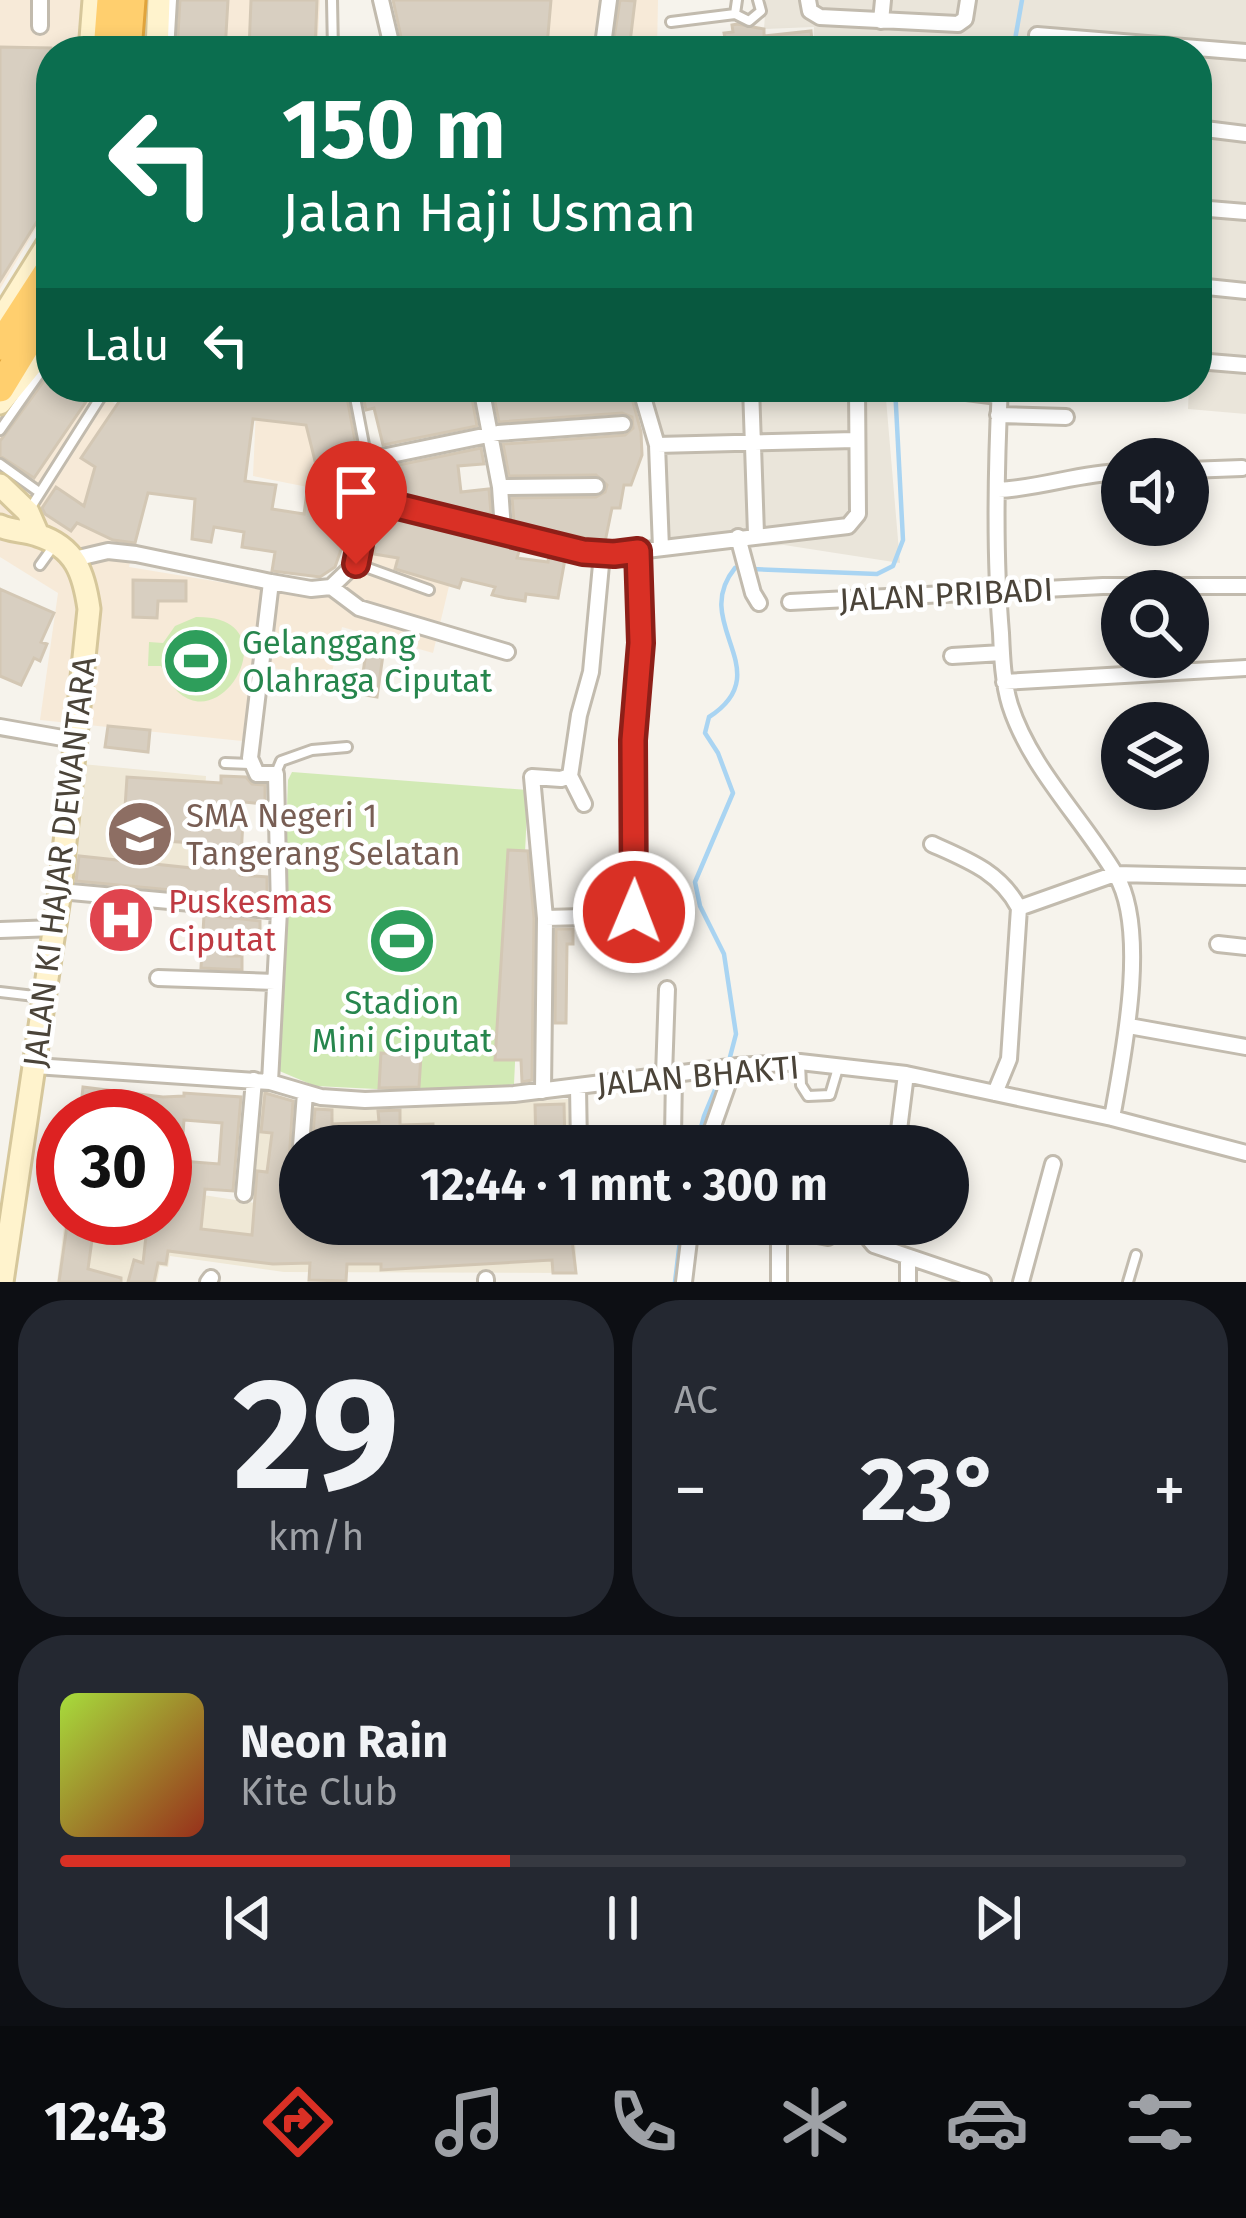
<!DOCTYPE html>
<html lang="id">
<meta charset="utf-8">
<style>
body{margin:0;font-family:"Fira Sans",sans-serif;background:#242831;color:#f1f3f6;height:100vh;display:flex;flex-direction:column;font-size:45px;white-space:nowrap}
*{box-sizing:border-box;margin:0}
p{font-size:39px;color:#9ea1a6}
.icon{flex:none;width:66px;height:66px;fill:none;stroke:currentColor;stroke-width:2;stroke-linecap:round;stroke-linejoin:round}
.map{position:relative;height:1282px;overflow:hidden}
.drawer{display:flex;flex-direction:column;gap:18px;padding:18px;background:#0d0f14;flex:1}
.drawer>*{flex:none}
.guide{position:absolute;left:36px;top:36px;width:1176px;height:366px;border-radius:48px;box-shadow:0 6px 18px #0003;background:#0b6e4f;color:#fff;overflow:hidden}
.buttons{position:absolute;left:1101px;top:438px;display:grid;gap:24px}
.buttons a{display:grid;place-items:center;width:108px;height:108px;border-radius:50%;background:#171b24;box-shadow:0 6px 18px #0003;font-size:60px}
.speed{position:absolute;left:36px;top:1089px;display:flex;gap:24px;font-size:60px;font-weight:700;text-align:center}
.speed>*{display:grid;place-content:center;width:156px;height:156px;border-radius:50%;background:#171b24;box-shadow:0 6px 18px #0003;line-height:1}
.speed .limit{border:18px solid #d22;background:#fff;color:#111}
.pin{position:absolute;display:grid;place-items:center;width:102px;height:102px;color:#fff;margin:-123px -51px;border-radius:50% 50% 50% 0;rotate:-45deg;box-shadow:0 0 12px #0007}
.pin .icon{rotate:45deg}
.me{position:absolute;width:132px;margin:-66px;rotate:1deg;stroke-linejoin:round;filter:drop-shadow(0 0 9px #0008)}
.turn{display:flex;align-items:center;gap:42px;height:252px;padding:0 48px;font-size:54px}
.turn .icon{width:156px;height:156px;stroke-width:2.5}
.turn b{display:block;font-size:84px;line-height:102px}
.then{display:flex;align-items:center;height:114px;padding:0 48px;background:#0003;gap:24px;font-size:45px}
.big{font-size:90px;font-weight:700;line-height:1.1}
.drawer .card{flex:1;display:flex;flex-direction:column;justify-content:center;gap:18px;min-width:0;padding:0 42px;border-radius:48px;background:#242831}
.drawer .dial{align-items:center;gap:0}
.dial b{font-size:156px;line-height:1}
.song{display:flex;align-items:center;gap:36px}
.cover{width:144px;height:144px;border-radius:18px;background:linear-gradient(135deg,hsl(80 70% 55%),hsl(10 70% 35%))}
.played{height:12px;border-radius:6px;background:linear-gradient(90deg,#d93025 40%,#363941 40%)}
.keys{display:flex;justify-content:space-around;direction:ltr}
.heat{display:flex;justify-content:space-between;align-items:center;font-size:66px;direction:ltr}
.drawer .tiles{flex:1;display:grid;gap:18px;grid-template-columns:1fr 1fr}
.card:last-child{grid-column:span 2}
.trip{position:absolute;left:279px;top:1125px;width:690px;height:120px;border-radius:60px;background:#171b24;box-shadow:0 6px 18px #0003;font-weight:700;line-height:120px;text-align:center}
.tabs{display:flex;height:192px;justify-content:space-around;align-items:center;background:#090b0e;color:#9ea1a6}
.tabs .icon{width:84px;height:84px}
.tabs .on{color:#d93025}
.tabs b{font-size:54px;color:#f1f3f6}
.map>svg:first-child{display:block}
.residential{fill:#eae5da}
.commercial{fill:#f7ead8}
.education{fill:#efe8d6}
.green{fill:#d2eab5}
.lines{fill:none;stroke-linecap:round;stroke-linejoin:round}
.stream{stroke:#a9d4f2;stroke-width:4.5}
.building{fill:#d8cfc1;stroke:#d3c7b4;stroke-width:3;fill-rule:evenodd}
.lane-casing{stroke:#c2bbae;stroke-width:14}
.street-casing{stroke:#c2bbae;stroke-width:20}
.secondary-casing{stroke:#d6c79b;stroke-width:27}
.highway-casing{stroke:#e0a43c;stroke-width:33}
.lane{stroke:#fff;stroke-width:8}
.street{stroke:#fff;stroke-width:14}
.secondary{stroke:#fff3cd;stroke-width:21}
.highway{stroke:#ffcf6e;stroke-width:27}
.route-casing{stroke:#8d1f18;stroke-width:30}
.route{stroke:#d93025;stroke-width:21}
.labels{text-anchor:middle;stroke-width:9;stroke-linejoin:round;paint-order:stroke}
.street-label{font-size:33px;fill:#4b4439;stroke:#fff}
.leisure-label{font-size:33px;fill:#27864d;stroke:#fff;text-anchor:start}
.education-label{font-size:33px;fill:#785e54;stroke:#fff;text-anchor:start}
.health-label{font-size:33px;fill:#be3a42;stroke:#fff;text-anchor:start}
</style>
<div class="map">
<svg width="1246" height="1282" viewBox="0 0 1246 1282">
<rect width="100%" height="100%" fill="#f6f3ec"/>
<path class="residential" d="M 766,0 L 1246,0 L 1246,414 L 1188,409 L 1189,387 L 1197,387 L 1197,51 L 813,51 L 814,27 L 764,29 Z
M 637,387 L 885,387 L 900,563 L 784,545 L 652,552 L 653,422 Z"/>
<path class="commercial" d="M 0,0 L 84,0 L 80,51 L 51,51 L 51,203 L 0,289 Z
M 169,0 L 320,0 L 317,51 L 165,51 Z
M 499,0 L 658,0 L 657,51 L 517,51 Z
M 51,339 L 51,387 L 120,387 L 111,401 L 156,432 L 129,567 L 304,596 L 339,584 L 352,547 L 355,518 L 461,536 L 433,653 L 342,627 L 331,677 L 253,665 L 242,741 L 40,720 L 58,593 L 0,557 L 0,411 Z
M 257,387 L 351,442 L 357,497 L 253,476 Z"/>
<path class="education" d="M 82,764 L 206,776 L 198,900 L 74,892 Z
M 255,1088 L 306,1104 L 401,1109 L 568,1099 L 570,1146 L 300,1146 L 300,1224 L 574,1224 L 577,1273 L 284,1272 L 170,1256 L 168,1267 L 160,1266 L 157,1282 L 57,1282 L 65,1218 L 165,1218 L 177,1191 L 255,1203 L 291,1203 L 246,1198 Z"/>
<path class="green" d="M 196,617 C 302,615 206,769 161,666 L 148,666 L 149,642 L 163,643 L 175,626 Z
M 292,772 L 528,790 L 514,1084 L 458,1093 L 315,1086 L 277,1070 L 288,780 Z"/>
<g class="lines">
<path class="stream" d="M 1013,51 L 1022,0
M 752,569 L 877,574 L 893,566 L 903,540 L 895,387
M 730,1057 L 736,1034 L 724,954 L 700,906 L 695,882 L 733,793 L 718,753 L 705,733 L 709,717 C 780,671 689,624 735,568
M 696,1146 L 704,1116 L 719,1080
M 675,1282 L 682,1224"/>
</g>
<path class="building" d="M 180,0 L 228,0 L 225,51 L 177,51 Z
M 251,0 L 317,0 L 315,51 L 249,51 Z
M 393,0 L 551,0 L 547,46 L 518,44 L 521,51 L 404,51 Z
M 620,0 L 635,1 L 629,51 L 612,51 Z
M 737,24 L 764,29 L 764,36 L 811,31 L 813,51 L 687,51 L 687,42 L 725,38 L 724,33 L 733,32 L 732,25 Z
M 0,47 L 51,48 L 51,199 L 0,281 Z
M 51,371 L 51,387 L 96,387 L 34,478 L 0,456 L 0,441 Z
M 129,387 L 345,387 L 357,451 L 315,461 L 306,425 L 253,419 L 245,481 L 276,485 L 272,509 L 304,514 L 308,484 L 320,484 L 319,480 L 353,483 L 355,511 L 348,544 L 343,544 L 335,567 L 320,577 L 272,571 L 275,552 L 242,547 L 244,532 L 214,527 L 211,542 L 192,539 L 195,499 L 148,493 L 135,543 L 113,540 L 77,523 L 71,531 L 45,514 L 42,508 L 56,487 L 84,506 L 95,467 L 81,458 Z
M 361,387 L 470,387 L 477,426 L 383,445 L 374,408 L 366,410 Z
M 492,387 L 629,387 L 641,432 L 642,455 L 631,485 L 624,485 L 620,508 L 612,508 L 605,542 L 514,523 L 512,498 L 596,497 L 605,492 L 607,485 L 596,475 L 509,476 L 503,444 L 625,435 L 633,428 L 632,417 L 622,413 L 499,422 Z
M 481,448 L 484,464 L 458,466 L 461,492 L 489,489 L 491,513 L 478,514 L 381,490 L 379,469 Z
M 382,514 L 520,548 L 517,558 L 548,562 L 549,555 L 565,559 L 558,598 L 526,594 L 525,601 L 506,598 L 492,595 L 495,587 L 462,579 L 459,588 L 395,569 L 398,558 L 374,554 L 375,548 L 370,547 Z
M 133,580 L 186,581 L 186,601 L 158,601 L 157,618 L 133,617 Z
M 0,589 L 54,613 L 41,642 L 47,644 L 40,661 L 34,658 L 21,685 L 0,676 Z
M 368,638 L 385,641 L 377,697 L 360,694 Z
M 108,726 L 150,730 L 148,752 L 105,747 Z
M 221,776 L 246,777 L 252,784 L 265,785 L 265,804 L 244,802 L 240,875 L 267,877 L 267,899 L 76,881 L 79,856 L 192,868 L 193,843 L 123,838 L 127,777 L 221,783 Z
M 508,850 L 528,851 L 534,918 L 532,1080 L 522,1082 L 521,1060 L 495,1060 Z
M 99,906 L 146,910 L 143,943 L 96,940 Z
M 204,915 L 260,921 L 260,931 L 229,930 L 228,956 L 242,956 L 242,970 L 201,968 Z
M 556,929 L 573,929 L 573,944 L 567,944 L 566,1023 L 555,1023 Z
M 381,1053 L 421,1055 L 419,1087 L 379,1088 Z
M 83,1087 L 163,1097 L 184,1096 L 184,1093 L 241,1097 L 233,1191 L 205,1189 L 201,1229 L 252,1235 L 257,1171 L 267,1172 L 272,1133 L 261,1132 L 265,1093 L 293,1101 L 287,1192 L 292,1204 L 300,1204 L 300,1224 L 326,1224 L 326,1237 L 380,1239 L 379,1224 L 441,1224 L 441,1239 L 516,1235 L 516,1224 L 570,1224 L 576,1273 L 553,1273 L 552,1260 L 381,1270 L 381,1264 L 347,1264 L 346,1281 L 309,1280 L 310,1263 L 273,1264 L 168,1251 L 166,1264 L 158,1263 L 154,1282 L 128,1282 L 134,1260 L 143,1263 L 148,1218 L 165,1218 L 165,1116 L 80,1116 ZM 184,1120 L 222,1123 L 219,1164 L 181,1161 Z
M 564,1104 L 565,1146 L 536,1146 L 535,1105 Z
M 315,1109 L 332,1110 L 332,1124 L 379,1122 L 378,1111 L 400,1110 L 400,1125 L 433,1124 L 433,1146 L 312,1146 Z
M 68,1218 L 95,1218 L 88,1269 L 121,1278 L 121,1282 L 59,1282 Z"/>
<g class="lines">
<g class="lane-casing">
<path id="lane" d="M 332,0 L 333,51
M 737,0 L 735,14 L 749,21 L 761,11 L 758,0
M 671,22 L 735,14
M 169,51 L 172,0
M 353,387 L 367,460 L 369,498
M 950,393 L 998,399
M 0,430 L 51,357
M 0,464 L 39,492
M 31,507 L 107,387
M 357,564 L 429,590
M 40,565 L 53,547
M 225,763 L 250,764
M 276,773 L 281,761 L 312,750 L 347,747
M 0,992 L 43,997
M 800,1064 L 801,1085 L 808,1096 L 830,1095 L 838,1068
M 1128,1282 L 1136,1255"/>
</g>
<g class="street-casing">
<path id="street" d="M 381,0 L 393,51
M 808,0 L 810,11 L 820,17 L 958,24 L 965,19 L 968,0
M 881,21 L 883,0
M 40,26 L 40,0
M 1037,35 L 1246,52
M 603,45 L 609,0
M 1197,128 L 1246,134
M 1197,208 L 1246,212
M 1197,286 L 1246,291
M 1197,361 L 1246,365
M 481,387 L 500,487 L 503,530
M 640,387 L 657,445 L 661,548
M 751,387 L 756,534
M 1000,387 C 996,468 994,552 1001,633 C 1002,657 1003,682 1010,705 C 1030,768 1083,819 1116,875 C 1149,931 1123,1056 1112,1118
M 998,415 L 1066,417
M 657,445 L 855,440
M 367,460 L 498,433 L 623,424
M 1188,470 L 1242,468
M 500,487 L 596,486
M 998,490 C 1042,488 1079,473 1122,472
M 738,537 L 753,593 L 759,603
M 74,559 L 108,551 L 136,554 L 271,582 L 311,589 L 331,587 L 355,564 L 369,499 L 583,552 L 613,554 L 848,526 L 858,514 L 857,387
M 331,587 L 359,608 L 507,652
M 790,602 L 1103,586 L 1246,586
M 952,656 L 1002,653
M 1004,682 L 1246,668
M 0,727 L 74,740
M 584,804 L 570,776 L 579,715 L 591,672 L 602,554
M 932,844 C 968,860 1000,872 1019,908
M 60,891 L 279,911
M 545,918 L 624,916 L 634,912 L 637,903 L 633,740 L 641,643 L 638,551
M 0,930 L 55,928
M 1218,944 L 1246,947
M 158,978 L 275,982
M 1129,1026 L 1246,1047
M 35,1066 L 270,1082 L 321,1097 L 365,1100 L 514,1094 L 738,1066 L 800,1062 L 906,1074 L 1112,1118 L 1246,1153
M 664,1075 L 667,989
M 270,1082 L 279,911 L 276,774 L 257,774 L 250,758 L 271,582
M 578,1087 L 579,1146
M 543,1091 L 545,918 L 532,777 L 561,779 L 570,776
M 995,1093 L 1009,1059 L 1019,908 L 1115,874 L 1246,877
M 673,1138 L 674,1074
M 301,1146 L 305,1093
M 706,1146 L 730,1078 L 738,1066
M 897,1146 L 906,1074
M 298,1193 L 300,1158
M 244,1194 L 254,1080
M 581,1224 L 581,1233
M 768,1224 L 779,1238 L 779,1282
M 870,1224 L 869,1239 L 874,1245 L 983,1282
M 774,1227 L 828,1237
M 208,1282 L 211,1278
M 486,1282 L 486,1279
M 684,1282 L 691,1224
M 908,1282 L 908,1260
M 1021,1282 L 1053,1164"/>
</g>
<g class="secondary-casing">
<path id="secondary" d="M 90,51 L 94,0
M 157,51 L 159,0
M 0,321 L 51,239
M 0,403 L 51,341
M 0,485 L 28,512 L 38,535
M 0,526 C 13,532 24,530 37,535 C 76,547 84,574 89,609 L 60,891 L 2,1282"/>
</g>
<g class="highway-casing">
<path id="highway" d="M 107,51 L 111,0
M 127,51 L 131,0
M 0,346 L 51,267
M 0,388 L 51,304"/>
</g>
<use href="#lane" class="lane"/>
<use href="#street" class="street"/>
<use href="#secondary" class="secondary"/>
<use href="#highway" class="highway"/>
</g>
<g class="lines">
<g class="route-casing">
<path id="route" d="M 356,564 L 369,499 L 583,552 L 614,554 L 638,551 L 641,643 L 633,740 L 634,912"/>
</g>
<use href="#route" class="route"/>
</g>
<defs>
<g id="stadium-disc" transform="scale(3.45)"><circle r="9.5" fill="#2e9e5b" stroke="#fff"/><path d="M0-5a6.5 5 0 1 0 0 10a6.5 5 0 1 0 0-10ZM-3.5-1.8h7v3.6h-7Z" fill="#fff"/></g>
<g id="school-disc" transform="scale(3.45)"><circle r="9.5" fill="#8d6e63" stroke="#fff"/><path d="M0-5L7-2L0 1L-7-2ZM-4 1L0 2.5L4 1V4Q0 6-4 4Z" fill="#fff"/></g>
<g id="hospital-disc" transform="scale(3.45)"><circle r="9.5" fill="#e0444e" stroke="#fff"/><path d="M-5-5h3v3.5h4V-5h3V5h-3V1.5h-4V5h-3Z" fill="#fff"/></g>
</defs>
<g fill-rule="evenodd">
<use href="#stadium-disc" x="196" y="661"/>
<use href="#school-disc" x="140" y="834"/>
<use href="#hospital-disc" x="121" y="920"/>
<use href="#stadium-disc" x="402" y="941"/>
</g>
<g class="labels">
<g class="street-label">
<text transform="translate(946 594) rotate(-3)" y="12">JALAN PRIBADI</text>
<text transform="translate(59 862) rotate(-83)" y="12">JALAN KI HAJAR DEWANTARA</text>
<text transform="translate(698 1075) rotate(-5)" y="12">JALAN BHAKTI</text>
</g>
<g class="leisure-label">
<text x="242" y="654">Gelanggang<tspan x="242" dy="38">Olahraga Ciputat</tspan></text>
<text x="402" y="1014" text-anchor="middle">Stadion<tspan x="402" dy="38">Mini Ciputat</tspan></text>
</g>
<g class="education-label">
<text x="186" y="827">SMA Negeri 1<tspan x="186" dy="38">Tangerang Selatan</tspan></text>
</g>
<g class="health-label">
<text x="168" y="913">Puskesmas<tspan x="168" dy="38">Ciputat</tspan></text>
</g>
</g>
</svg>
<div class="buttons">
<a><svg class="icon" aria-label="sound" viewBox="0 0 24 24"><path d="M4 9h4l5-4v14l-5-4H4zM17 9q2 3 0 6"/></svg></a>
<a><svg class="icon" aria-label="search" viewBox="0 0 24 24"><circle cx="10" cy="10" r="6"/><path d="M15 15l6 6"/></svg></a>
<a><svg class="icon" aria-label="layers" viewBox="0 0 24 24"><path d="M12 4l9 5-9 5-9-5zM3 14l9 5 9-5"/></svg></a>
</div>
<div class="speed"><div class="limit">30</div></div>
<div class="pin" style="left:356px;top:564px;background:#d93025"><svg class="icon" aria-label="arrive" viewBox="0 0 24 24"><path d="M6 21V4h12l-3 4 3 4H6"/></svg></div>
<svg class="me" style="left:634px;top:912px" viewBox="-20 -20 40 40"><circle r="17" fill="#d93025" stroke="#fff" stroke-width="3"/><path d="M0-11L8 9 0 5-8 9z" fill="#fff"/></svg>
<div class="trip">12:44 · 1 mnt · 300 m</div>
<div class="guide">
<div class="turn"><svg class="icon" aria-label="left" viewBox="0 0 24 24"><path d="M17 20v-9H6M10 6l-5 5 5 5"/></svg><div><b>150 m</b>Jalan Haji Usman</div></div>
<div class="then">Lalu<svg class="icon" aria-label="left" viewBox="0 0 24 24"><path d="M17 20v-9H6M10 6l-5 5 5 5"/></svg></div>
</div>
</div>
<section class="drawer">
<div class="tiles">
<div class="card dial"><b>29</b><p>km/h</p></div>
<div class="card"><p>AC</p>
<div class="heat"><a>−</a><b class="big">23°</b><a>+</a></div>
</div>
<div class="card">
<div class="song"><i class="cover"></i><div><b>Neon Rain</b><p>Kite Club</p></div></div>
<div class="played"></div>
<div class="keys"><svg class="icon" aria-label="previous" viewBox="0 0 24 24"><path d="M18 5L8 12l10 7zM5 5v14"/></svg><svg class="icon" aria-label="pause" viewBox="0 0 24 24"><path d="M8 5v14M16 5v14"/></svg><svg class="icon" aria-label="next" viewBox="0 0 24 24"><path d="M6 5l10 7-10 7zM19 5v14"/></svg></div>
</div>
</div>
</section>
<nav class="tabs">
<b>12:43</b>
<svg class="icon on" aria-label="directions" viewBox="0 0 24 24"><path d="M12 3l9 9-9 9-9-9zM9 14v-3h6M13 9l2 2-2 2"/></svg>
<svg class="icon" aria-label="music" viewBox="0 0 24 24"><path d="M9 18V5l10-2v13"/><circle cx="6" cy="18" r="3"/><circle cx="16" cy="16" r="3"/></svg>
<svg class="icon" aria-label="phone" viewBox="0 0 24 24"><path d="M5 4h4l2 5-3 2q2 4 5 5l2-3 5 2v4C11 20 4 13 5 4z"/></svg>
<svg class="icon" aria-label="climate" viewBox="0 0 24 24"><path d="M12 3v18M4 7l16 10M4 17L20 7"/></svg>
<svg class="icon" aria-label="car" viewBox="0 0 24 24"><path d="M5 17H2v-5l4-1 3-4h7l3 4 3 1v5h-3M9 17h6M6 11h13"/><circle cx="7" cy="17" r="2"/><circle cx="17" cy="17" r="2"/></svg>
<svg class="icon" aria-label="filters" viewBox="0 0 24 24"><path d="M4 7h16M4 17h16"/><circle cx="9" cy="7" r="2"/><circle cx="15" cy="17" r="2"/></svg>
</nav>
